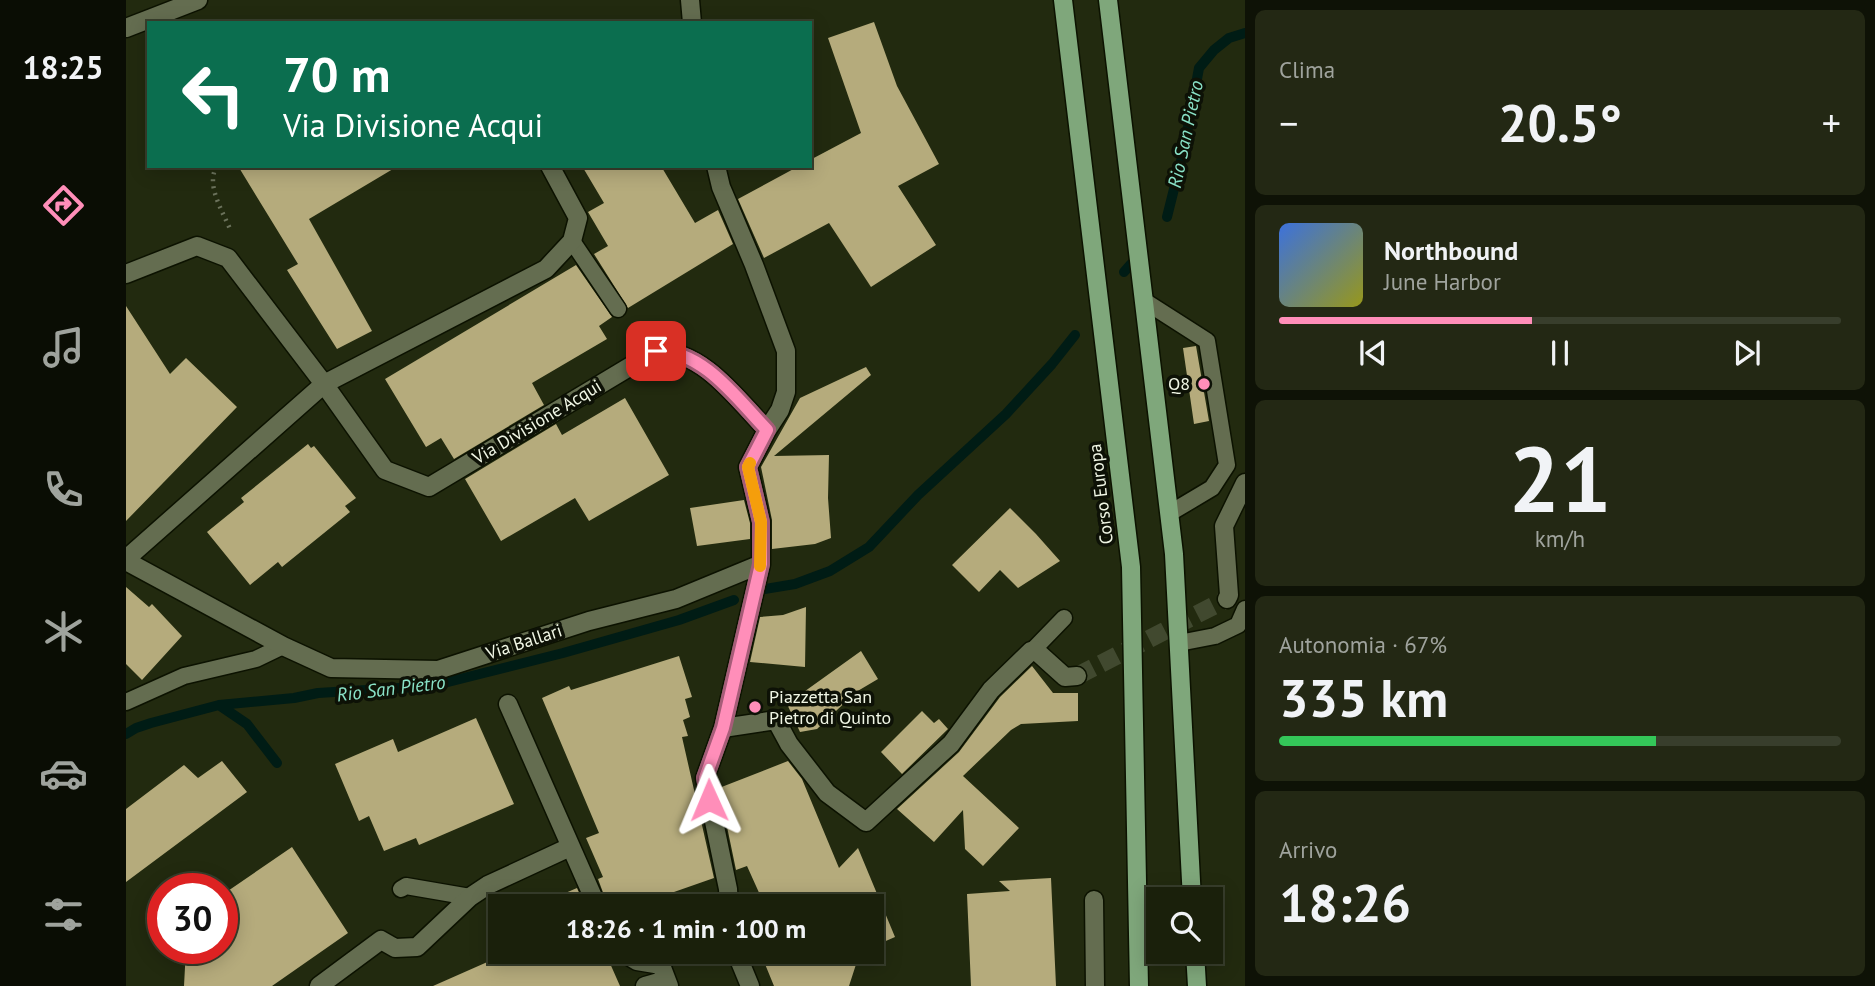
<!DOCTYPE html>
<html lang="it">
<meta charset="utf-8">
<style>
body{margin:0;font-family:"PT Sans",sans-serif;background:#232814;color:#f1f3f6;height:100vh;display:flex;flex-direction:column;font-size:26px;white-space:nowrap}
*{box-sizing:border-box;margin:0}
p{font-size:23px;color:#9fa39d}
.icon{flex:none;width:38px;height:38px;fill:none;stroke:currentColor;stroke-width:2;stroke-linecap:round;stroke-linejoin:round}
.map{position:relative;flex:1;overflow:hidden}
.panel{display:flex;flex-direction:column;gap:10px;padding:10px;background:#0e1206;width:630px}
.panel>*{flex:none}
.banner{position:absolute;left:21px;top:21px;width:665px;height:147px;border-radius:0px;box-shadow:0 4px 18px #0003,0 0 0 2px #383e2c;background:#0b6e4f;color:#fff;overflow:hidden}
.tools{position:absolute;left:1020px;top:887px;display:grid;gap:14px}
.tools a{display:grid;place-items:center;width:77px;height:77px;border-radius:0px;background:#1a200b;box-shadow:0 4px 18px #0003,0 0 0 2px #383e2c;font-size:35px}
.speed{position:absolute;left:21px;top:873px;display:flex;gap:14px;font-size:35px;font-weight:700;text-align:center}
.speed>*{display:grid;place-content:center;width:91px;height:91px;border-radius:50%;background:#1a200b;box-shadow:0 4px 18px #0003,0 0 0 2px #383e2c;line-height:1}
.speed .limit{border:10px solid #d22;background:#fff;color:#111}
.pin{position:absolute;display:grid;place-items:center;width:60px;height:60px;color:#fff;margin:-30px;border-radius:14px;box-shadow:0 4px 10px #0006}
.me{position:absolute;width:77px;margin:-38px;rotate:359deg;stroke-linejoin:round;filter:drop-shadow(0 0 5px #0008)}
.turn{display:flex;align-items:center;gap:24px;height:147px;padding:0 21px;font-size:32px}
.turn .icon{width:91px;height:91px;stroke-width:2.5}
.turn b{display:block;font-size:49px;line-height:60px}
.big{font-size:52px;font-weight:800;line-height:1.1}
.panel .widget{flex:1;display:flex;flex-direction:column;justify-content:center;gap:10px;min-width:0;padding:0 24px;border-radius:10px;background:#232814}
.panel .dial{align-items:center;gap:0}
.dial b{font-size:91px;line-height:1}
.song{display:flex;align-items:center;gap:21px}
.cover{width:84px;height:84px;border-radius:10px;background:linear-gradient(135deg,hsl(220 70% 55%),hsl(60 70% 35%))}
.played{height:7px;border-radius:4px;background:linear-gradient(90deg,#ff8eb9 45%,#383e2c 45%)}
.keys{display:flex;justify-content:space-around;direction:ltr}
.heat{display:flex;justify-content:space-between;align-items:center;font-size:38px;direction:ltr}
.charge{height:10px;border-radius:5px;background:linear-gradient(90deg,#34c759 67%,#383e2c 0)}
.trip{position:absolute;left:362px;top:894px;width:396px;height:70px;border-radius:0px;background:#1a200b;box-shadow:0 4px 18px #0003,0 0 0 2px #383e2c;font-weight:800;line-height:70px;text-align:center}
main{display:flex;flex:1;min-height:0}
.tabs{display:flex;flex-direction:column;width:126px;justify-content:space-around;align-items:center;background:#0a0d04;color:#9fa39d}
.tabs .icon{width:49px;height:49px}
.tabs .current{color:#ff8eb9}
.tabs b{font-size:32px;color:#f1f3f6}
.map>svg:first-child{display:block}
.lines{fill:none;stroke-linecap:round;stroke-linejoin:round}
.stream{stroke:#001c15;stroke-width:10}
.building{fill:#b5ab7c}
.street-tunnel{stroke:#41492f;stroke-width:18;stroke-dasharray:18 9;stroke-linecap:butt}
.lane-casing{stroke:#0c1200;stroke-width:19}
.street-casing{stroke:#0c1200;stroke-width:21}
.primary-casing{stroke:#0c1200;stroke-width:21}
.path{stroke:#6b725b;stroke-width:4.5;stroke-dasharray:2 5;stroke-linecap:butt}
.lane{stroke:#646d50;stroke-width:16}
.street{stroke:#646d50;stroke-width:18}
.primary{stroke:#7fa77b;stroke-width:18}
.route-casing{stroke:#a65c78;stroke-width:18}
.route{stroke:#ff8eb9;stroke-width:12}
.slow{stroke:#f59e0b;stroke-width:12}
.poi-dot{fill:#ff8eb9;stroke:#0d1106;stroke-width:2.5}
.labels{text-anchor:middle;stroke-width:7;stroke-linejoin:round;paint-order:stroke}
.poi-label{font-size:18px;fill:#f0f6e5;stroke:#0d1106;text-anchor:end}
.street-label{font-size:18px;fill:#f0f6e5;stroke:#0d1106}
.water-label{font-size:19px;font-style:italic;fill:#8ae3c8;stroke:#0d1106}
</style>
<main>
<nav class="tabs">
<b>18:25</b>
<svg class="icon current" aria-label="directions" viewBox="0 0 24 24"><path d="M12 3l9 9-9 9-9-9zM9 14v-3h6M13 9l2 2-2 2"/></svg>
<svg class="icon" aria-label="music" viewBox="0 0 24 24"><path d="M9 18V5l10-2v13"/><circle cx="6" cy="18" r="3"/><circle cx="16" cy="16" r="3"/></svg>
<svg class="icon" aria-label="phone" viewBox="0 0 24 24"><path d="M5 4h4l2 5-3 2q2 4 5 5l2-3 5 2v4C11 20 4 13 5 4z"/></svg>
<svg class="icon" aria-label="climate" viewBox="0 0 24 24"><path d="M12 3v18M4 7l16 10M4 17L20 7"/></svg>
<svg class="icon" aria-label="car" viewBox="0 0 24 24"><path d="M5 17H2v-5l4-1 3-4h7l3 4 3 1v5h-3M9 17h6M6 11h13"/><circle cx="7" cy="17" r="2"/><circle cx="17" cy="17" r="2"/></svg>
<svg class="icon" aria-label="filters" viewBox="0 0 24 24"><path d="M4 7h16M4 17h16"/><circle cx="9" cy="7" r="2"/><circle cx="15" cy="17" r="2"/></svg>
</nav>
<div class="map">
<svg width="1119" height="986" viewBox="0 0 1119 986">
<rect width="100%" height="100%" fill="#222a0f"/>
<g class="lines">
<path class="stream" d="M 1041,217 L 1058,149 L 1073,68 L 1088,50 L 1103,38 L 1119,33
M 998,272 L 1005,264
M 633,590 L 669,584 L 704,571 L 743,547 L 792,495 L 880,414 L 926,364 L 949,335
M 93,705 L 121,724 L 151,763
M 0,734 L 10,728 L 25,723 L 93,705 L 168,698 L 192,693 L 306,686 L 437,653 L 553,620 L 608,600"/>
</g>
<path class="building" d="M 748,22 L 771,86 L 813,164 L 772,186 L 810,245 L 745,287 L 703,223 L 638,258 L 612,199 L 673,166 L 684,166 L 684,160 L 735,133 L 702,38 Z
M 112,166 L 272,166 L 183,219 L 246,331 L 211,349 L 161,270 L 172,264 Z
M 456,166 L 535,166 L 569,223 L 592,210 L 607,244 L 502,308 L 468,254 L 482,246 L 462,212 L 478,203 Z
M 450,265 L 486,317 L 473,326 L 481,339 L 406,383 L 418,405 L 328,459 L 315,438 L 300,447 L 259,379 Z
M 0,306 L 44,374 L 60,358 L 111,407 L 0,521 Z
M 1070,346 L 1083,421 L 1068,424 L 1057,348 Z
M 740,367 L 745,375 L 648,456 L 703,455 L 702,498 L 705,538 L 689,544 L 646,549 L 646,520 L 635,467 L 674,398 Z
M 499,398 L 543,475 L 463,521 L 449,498 L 375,541 L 339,479 L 430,424 L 436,435 Z
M 182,444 L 185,448 L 188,446 L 230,498 L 219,506 L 224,512 L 156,567 L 152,562 L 124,585 L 81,532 L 118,502 L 115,498 Z
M 618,500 L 624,523 L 624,539 L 571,546 L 564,508 Z
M 884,508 L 910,534 L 934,561 L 892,588 L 874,570 L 853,592 L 826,565 Z
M 0,587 L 23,607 L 26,604 L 56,636 L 16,680 L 0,664 Z
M 680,607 L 679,667 L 624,662 L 634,617 L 657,615 Z
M 735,651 L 752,679 L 730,692 L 691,729 L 674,732 L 661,704 Z
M 553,656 L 566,697 L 559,699 L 564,717 L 557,720 L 562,736 L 556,737 L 588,878 L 548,892 L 556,906 L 482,906 L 472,879 L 477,877 L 460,838 L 473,833 L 416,698 L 443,686 L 445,690 Z
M 906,666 L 927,693 L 952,693 L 952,721 L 895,724 L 885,730 L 837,776 L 893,828 L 857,866 L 839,849 L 837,810 L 808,842 L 771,809 L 833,752 L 874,697 Z
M 796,711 L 808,723 L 813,719 L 822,729 L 776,774 L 755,752 Z
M 350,718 L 388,804 L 293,845 L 290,838 L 258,851 L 243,816 L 233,821 L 209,764 L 267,739 L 272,752 Z
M 96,761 L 121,792 L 0,882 L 0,809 L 58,765 L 72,778 Z
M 662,761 L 676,779 L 713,868 L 732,848 L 769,937 L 746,947 L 746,906 L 639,906 L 621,866 L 610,870 L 593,788 Z
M 166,847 L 222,933 L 146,986 L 58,986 L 60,948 L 96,948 L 96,895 Z
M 925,878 L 930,986 L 845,986 L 841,894 L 884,891 L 873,881 Z
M 451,888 L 459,906 L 409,906 Z
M 384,952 L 479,952 L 494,986 L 307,986 Z
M 634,952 L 734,952 L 723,986 L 648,986 Z"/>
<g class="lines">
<path class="street-tunnel" d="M 951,676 L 1101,599"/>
<g class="lane-casing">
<path id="lane" d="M 446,241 L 492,309
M 1020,302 L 1081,341 L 1101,465 L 1086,488 L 1044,513
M 1053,643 L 1089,636 L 1112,625 L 1119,609
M 907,650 L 938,618
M 0,702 L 58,676 L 130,659 L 157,646
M 275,889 L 280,886 L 344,897"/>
</g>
<g class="street-casing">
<path id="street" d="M 564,0 L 566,23
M 0,28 L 72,0
M 590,166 L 595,187 L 628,265 L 660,351 L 660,392 L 654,410 L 641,430 L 622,467 L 635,522 L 635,564 L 597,728 L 579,778 L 602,889 L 603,906
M 0,274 L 71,246 L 102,258 L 198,384 L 259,470 L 303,487 L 530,351 C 577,350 611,399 641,430
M 0,559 L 198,384 L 420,269 L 446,241 L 452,218 L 424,166
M 0,561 L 157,646 L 205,668 L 312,670 L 463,621 L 550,599 L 635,564
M 1101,599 L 1103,595 L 1098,526 L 1119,483
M 382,704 L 471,906
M 597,728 L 650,720 L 663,744 L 701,793 L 740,822 L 825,744 L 865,690 L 905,651 L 909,650 L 939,677 L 951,676
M 968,900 L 969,986
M 496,952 L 511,961 L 535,965
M 610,952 L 624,986
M 193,986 L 255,940 L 269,948 L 291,947 L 344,897 L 362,885 L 444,847
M 519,986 L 540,980
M 543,986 L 535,965 L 544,952"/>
</g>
<g class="primary-casing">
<path id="primary" d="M 937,0 L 1005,567 L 1013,986
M 982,0 L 1048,554 L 1066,900
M 1069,952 L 1071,986"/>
</g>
<path class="path" d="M 91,166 C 79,184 97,212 104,229"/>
<use href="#lane" class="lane"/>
<use href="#street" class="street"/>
<use href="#primary" class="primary"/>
</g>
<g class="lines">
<g class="route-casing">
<path id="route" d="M 530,351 C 577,350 611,399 641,430 L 622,467 L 635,522 L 635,564 L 597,728 L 579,778 L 583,800"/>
</g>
<use href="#route" class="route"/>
<path class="slow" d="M 624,463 L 622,467 L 635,522 L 634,566"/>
</g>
<g class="poi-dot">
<circle cx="1078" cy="384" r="7"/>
<circle cx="629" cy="707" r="7"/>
</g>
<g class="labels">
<g class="poi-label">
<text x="1064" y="390">Q8</text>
<text x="643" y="703" text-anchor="start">Piazzetta San<tspan x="643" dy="21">Pietro di Quinto</tspan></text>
</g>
<g class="street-label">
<text transform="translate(411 422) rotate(-31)" y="6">Via Divisione Acqui</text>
<text transform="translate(975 494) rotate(-97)" y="6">Corso Europa</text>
<text transform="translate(398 642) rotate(-18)" y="6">Via Ballari</text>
</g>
<g class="water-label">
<text transform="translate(1059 134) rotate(-78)" y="7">Rio San Pietro</text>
<text transform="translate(265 688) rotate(-7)" y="7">Rio San Pietro</text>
</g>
</g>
</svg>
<div class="tools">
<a><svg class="icon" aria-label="search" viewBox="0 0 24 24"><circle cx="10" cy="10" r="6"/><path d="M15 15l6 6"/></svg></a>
</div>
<div class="speed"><div class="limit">30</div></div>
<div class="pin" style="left:530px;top:351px;background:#d93025"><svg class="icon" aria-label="arrive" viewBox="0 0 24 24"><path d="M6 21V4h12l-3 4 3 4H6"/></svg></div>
<svg class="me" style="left:583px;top:800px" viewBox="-20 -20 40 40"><path d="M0-17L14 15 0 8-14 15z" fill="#ff8eb9" stroke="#fff" stroke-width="4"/></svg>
<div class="trip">18:26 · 1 min · 100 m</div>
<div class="banner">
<div class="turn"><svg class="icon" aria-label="left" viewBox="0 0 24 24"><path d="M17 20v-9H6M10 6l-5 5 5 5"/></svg><div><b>70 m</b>Via Divisione Acqui</div></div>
</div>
</div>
<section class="panel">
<div class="widget"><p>Clima</p>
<div class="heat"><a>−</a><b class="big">20.5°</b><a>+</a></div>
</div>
<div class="widget">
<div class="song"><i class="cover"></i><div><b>Northbound</b><p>June Harbor</p></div></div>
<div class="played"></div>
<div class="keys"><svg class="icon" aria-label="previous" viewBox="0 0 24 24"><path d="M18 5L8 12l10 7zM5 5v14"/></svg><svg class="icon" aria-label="pause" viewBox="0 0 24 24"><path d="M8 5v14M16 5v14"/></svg><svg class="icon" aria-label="next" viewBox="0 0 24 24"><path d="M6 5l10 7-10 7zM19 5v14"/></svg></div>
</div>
<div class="widget dial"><b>21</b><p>km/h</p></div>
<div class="widget"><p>Autonomia · 67%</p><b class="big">335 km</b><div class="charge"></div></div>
<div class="widget"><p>Arrivo</p><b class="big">18:26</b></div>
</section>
</main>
